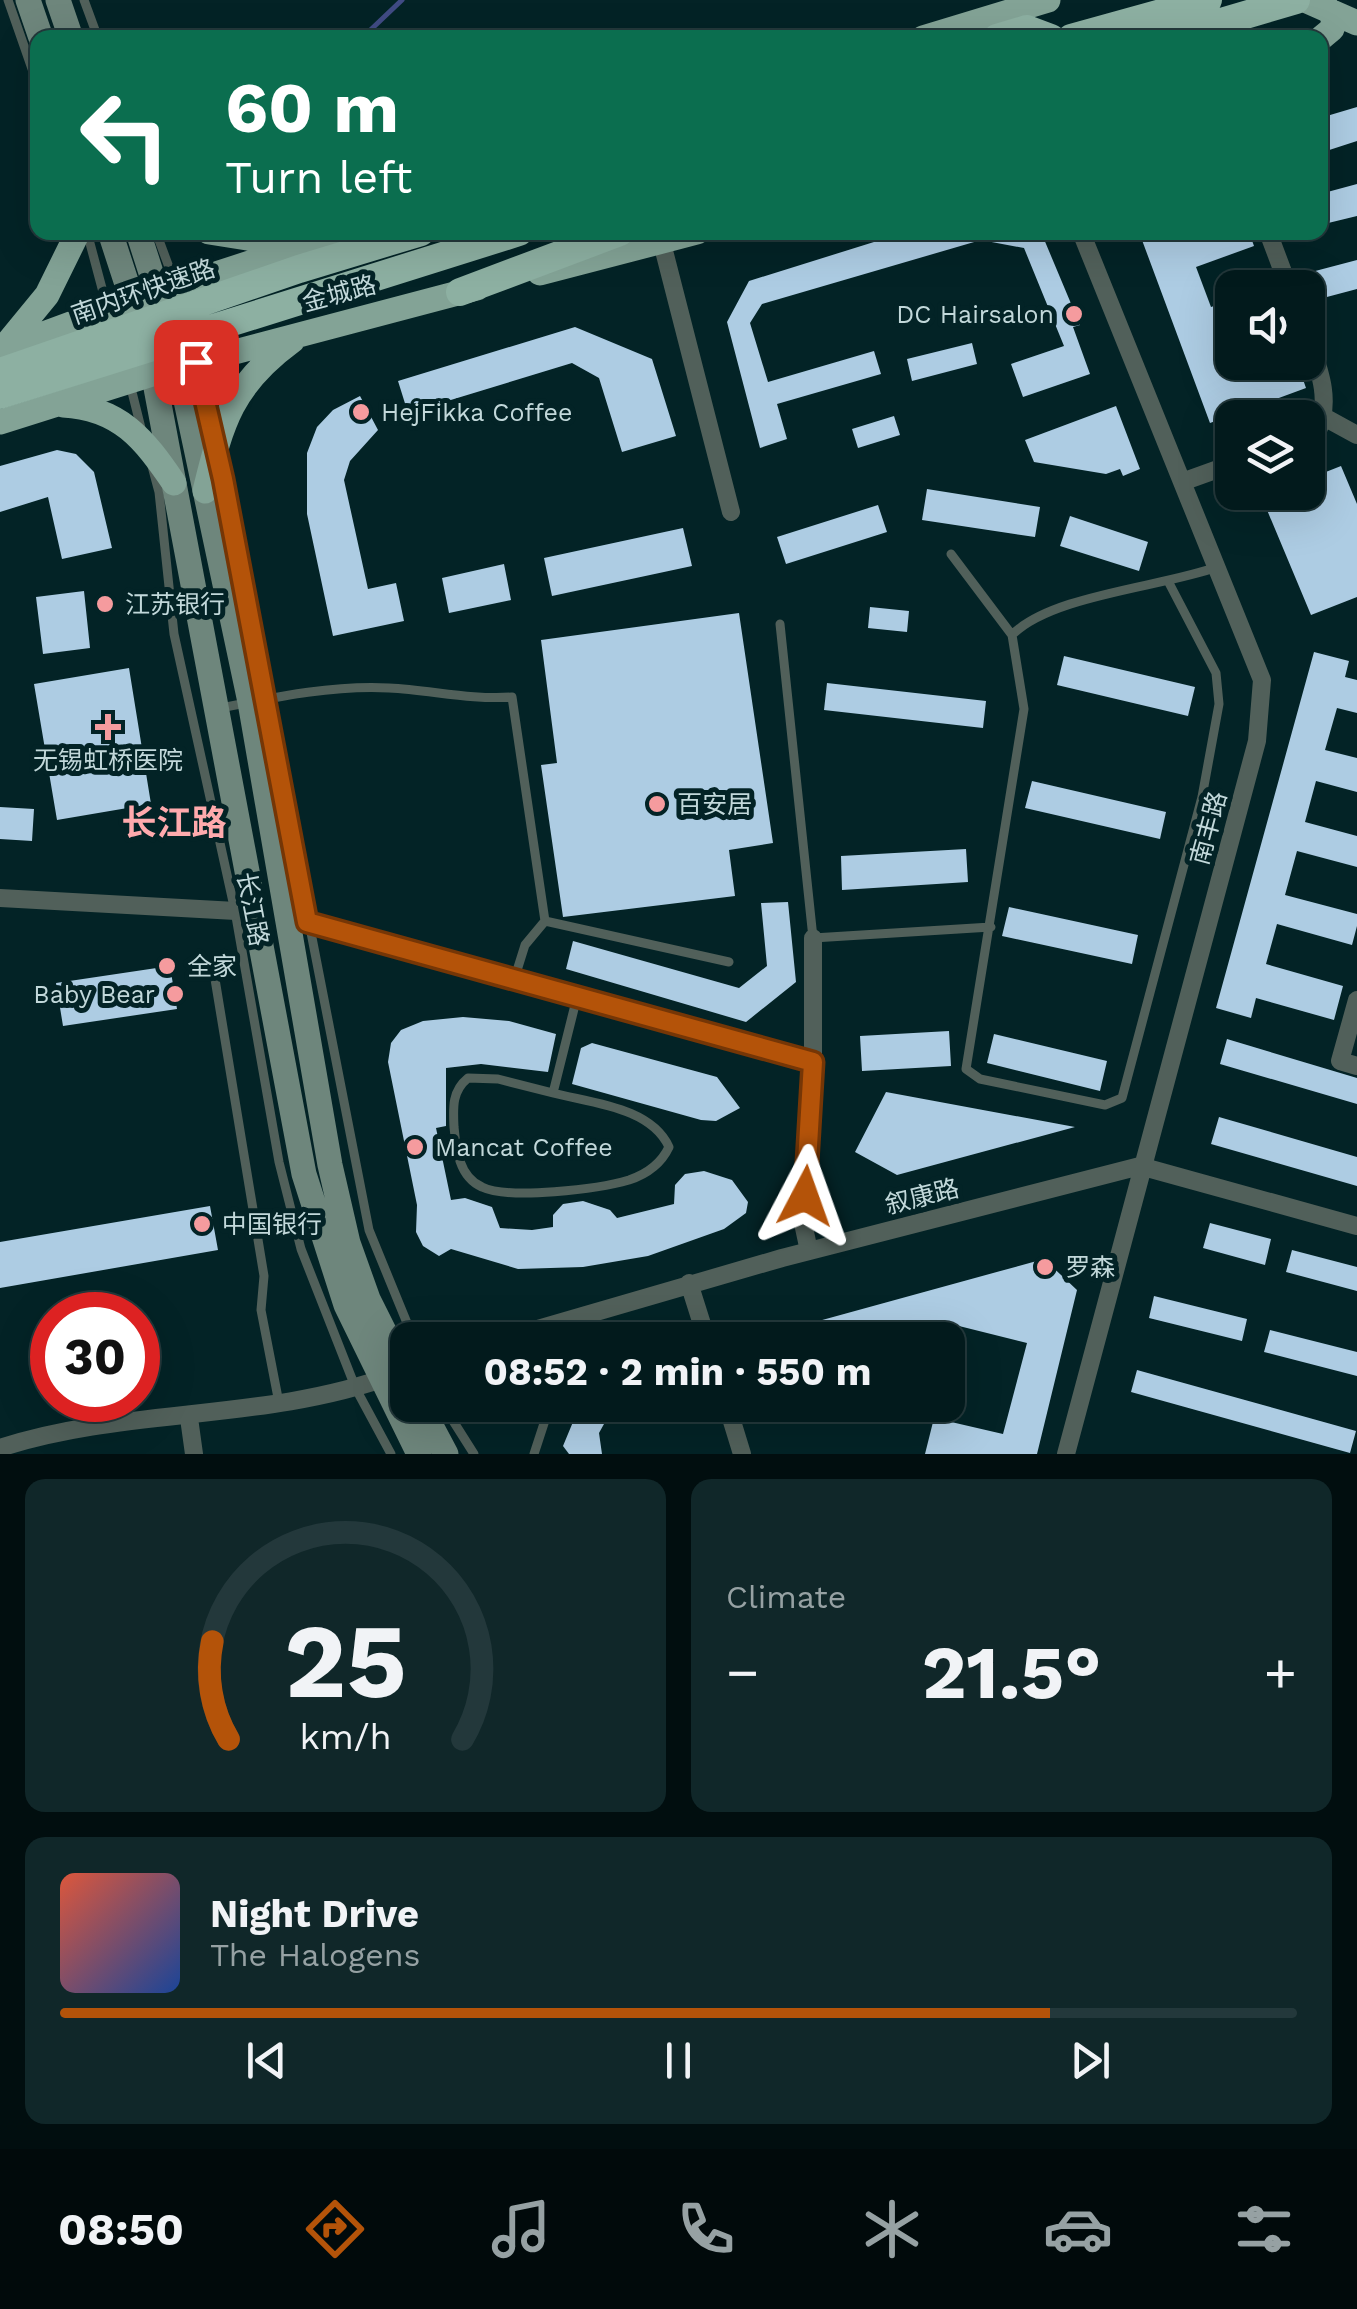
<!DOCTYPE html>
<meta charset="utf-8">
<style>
body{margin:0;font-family:"Work Sans","Noto Sans SC",sans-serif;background:#102729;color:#f1f3f6;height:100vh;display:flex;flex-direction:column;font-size:38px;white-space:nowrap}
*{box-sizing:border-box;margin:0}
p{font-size:32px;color:#96a1a3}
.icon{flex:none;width:55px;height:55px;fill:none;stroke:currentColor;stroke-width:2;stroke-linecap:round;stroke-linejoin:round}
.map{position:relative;height:1454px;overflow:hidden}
.side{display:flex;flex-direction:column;gap:25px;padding:25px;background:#010e0f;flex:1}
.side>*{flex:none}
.hud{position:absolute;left:30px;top:30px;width:1298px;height:210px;border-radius:20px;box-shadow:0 10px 40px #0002,0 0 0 2px #23383b;background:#0b6e4f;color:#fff;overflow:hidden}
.buttons{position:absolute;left:1215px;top:270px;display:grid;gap:20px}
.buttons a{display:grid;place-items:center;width:110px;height:110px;border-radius:20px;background:#021a1c;box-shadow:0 10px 40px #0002,0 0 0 2px #23383b;font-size:50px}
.speed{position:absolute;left:30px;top:1292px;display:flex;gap:20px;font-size:50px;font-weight:700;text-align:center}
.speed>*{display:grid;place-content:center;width:130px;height:130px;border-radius:50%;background:#021a1c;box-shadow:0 10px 40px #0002,0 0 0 2px #23383b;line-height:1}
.speed .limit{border:15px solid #d22;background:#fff;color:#111}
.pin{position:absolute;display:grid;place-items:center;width:85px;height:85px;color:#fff;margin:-42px;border-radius:20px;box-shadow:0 5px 15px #0006}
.me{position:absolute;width:110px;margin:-55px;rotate:4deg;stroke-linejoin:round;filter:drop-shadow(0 0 8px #0008)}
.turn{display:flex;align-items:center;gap:35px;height:210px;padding:0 30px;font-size:45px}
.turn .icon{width:130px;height:130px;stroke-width:2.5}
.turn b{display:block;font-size:70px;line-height:85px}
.big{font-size:75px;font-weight:700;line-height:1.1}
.side .card{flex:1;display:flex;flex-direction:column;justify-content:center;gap:15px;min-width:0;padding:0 35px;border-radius:20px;background:#102729}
.side .dial{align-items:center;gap:0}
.dial svg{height:260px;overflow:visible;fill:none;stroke:#23383b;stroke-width:7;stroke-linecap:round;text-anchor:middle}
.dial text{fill:#f1f3f6;stroke:none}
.song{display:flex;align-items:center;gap:30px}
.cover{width:120px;height:120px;border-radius:15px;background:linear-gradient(135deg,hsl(10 70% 55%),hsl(220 70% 35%))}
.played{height:10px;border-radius:5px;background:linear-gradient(90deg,#b45309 80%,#23383b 80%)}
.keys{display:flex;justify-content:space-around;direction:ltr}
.heat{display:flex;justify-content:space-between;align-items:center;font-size:55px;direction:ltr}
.side .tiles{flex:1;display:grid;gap:25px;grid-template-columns:1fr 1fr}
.card:last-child{grid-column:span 2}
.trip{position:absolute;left:390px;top:1322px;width:575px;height:100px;border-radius:20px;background:#021a1c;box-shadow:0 10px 40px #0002,0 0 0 2px #23383b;font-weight:700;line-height:100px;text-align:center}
.dock{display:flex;height:160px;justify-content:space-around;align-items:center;background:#010a0b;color:#96a1a3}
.dock .icon{width:70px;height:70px}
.dock .on{color:#b45309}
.dock b{font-size:45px;color:#f1f3f6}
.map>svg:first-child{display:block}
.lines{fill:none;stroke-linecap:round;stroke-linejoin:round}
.stream{stroke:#404b84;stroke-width:5}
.building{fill:#adcce3}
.service{stroke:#51605a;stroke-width:9}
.minor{stroke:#51605a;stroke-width:18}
.secondary{stroke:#6e867c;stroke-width:25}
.primary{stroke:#83a396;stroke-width:25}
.trunk{stroke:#8db0a2;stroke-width:28}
.trunk-bridge{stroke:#8db0a2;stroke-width:28}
.route-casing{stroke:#753606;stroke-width:25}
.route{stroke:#b45309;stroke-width:18}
.poi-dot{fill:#f59b9e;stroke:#032326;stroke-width:4}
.labels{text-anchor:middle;stroke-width:10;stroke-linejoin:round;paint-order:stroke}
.street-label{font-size:25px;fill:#c2d8da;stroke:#032326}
.poi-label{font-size:25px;fill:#c2d8da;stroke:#032326;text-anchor:start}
.district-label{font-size:35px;font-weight:bold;fill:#ffaaad;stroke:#032326}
</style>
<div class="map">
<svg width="1357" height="1454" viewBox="0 0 1357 1454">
<rect width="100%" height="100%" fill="#032326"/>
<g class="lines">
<path class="stream" d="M 362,38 L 402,0"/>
</g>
<path class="building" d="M 1357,107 L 1357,141 L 1320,153 L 1320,118 Z
M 1357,184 L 1357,216 L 1320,225 L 1320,194 Z
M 906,232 L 1041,232 L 1080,325 L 1073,327 L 1090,374 L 1023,397 L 1011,364 L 1064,346 L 1024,248 L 981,240 L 762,304 L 750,323 L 768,382 L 874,351 L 881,374 L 777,404 L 787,439 L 760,448 L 727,322 L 749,281 Z
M 1139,232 L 1183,232 L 1185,239 L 1203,232 L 1249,232 L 1254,246 L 1196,267 L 1211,307 L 1232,300 L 1232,331 L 1221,335 L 1236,376 L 1275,362 L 1297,362 L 1306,388 L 1210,423 Z
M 1357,260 L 1357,289 L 1308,302 L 1308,288 L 1303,288 L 1300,275 Z
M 575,327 L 652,359 L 676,436 L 622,452 L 599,378 L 572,363 L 408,413 L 398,381 Z
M 972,343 L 977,364 L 912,381 L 907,359 Z
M 360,396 L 378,430 L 350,461 L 344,480 L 368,589 L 396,583 L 404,621 L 333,636 L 307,514 L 307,453 L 317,427 L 333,410 Z
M 1116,406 L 1140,469 L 1123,476 L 1120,469 L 1106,474 L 1034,462 L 1025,440 Z
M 894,416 L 900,435 L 858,448 L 852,429 Z
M 57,450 L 76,454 L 94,472 L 112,548 L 62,559 L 48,497 L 0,512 L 0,466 Z
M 1341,466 L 1357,504 L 1357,597 L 1311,615 L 1262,498 L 1275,492 L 1308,492 L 1308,479 Z
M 927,489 L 1040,507 L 1035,537 L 922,520 Z
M 878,505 L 887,532 L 786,564 L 777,537 Z
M 1070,516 L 1148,542 L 1139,571 L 1060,546 Z
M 683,528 L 692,566 L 552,596 L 544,558 Z
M 504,564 L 511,600 L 449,613 L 442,578 Z
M 84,591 L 90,648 L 43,654 L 36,597 Z
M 870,607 L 909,611 L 907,632 L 868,628 Z
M 739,613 L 773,843 L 729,850 L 735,896 L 563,917 L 541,765 L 557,763 L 541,640 Z
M 1314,652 L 1349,661 L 1345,677 L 1357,680 L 1357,713 L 1337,708 L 1325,750 L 1357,758 L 1357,792 L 1316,781 L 1305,822 L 1357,836 L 1357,867 L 1297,851 L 1285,895 L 1357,914 L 1357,926 L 1352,945 L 1277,924 L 1266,964 L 1343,986 L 1334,1020 L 1256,998 L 1251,1018 L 1216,1008 Z
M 1064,656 L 1195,687 L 1188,716 L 1057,685 Z
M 129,668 L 151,804 L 57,820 L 34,684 Z
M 827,683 L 986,701 L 983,728 L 824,710 Z
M 1032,781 L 1166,812 L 1160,839 L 1025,808 Z
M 0,807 L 34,809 L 32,841 L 0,839 Z
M 966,849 L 968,882 L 842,890 L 841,856 Z
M 788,902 L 796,982 L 746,1022 L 566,969 L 573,941 L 739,988 L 767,966 L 761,903 Z
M 1009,907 L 1138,935 L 1132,964 L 1002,936 Z
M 170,966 L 177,1009 L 63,1026 L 56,983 Z
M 463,1017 L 509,1021 L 556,1034 L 548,1072 L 481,1064 L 446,1068 L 446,1126 L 436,1128 L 451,1200 L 465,1198 L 492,1207 L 500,1228 L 532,1230 L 553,1227 L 553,1215 L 563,1204 L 583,1201 L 610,1210 L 617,1218 L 674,1204 L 675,1185 L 685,1174 L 704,1171 L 732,1180 L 748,1202 L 746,1213 L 724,1229 L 648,1256 L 583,1267 L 518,1269 L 451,1249 L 439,1256 L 423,1246 L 416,1232 L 417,1205 L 388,1062 L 391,1043 L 401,1030 L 423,1021 Z
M 949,1031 L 951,1066 L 862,1071 L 860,1036 Z
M 994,1034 L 1107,1061 L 1100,1091 L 987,1063 Z
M 1227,1039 L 1357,1078 L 1357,1104 L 1220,1064 Z
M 592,1043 L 717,1077 L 740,1108 L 716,1121 L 701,1120 L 572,1084 L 581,1048 Z
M 886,1092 L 1075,1127 L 897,1175 L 855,1152 Z
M 1219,1117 L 1357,1157 L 1357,1186 L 1211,1144 Z
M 210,1206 L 218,1250 L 0,1288 L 0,1242 Z
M 1210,1223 L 1271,1239 L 1265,1265 L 1203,1248 Z
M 1292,1250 L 1357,1267 L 1357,1291 L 1286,1272 Z
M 1044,1259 L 1077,1290 L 1037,1454 L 925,1454 L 934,1418 L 1003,1434 L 1027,1343 L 955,1325 L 900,1340 L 765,1340 L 764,1336 Z
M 1154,1296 L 1247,1319 L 1242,1341 L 1149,1318 Z
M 1270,1330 L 1357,1352 L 1357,1376 L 1264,1352 Z
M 1137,1370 L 1356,1431 L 1350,1453 L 1131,1392 Z
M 580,1405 L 641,1405 L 641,1409 L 604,1424 L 599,1433 L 602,1454 L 569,1454 L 563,1446 Z"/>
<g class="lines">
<path class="service" d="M 8,0 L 38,86
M 84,0 L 98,38
M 87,232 L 107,307
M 156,232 L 176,286
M 197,364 L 213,437
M 130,384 L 142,432
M 152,466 L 159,492 L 174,634 L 235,911 L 279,1162 L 301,1249 L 356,1389 L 391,1454
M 220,466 L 369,1230 L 414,1340
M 951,554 L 1012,635
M 1168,581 L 1216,673 L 1219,704 L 1202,797 L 1122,1098 L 1105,1105 L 980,1079 L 966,1069 L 1024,709 L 1012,635 C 1051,595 1162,587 1217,567
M 780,624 L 813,938 L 991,927
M 221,708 C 276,697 333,685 389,688 C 431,690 470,700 512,697 L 545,921
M 212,961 L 264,1276 L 261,1310 L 279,1403
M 514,980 L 525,945 L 545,921 L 729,962
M 553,1093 L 498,1079 L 468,1078 C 452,1091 453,1107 454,1127 C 456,1149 459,1177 482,1187 C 509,1200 599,1189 629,1180 C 647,1174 661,1164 669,1147 C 651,1107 591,1103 553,1093 L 577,997
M 682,1340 L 705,1333
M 443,1405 L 474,1454
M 534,1454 L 550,1405"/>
<path class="minor" d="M 1268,232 L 1289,288
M 662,243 L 731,512
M 1308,337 C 1319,369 1332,400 1317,433 L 1308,437
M 1324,417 L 1357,435
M 1182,482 L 1232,464
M 0,898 L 254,912
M 286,916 L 813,1062
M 1357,1000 L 1340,1061 L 1357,1066
M 809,1251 L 803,1223 L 813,1062 L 813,938
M 689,1283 L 707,1340
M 500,1340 L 782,1258 L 1140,1166 L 1357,1226
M 727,1405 L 742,1454
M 189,1418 L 194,1454
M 0,1448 C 125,1407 265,1422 393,1375
M 1066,1454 L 1257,741 L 1262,680 L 1081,232"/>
<path class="secondary" d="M 28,0 L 41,38
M 58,0 L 71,38
M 110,232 L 138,318
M 138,232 L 163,310
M 175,349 L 250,702 L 330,1165 L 348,1243 L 368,1299 L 408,1379
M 150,356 L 304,1174 L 346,1305 L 419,1454
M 420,1405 L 446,1454"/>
<path class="primary" d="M 1305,0 L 1357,23
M 923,38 L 1048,0
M 1320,39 L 1332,29 L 1334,19 L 1328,9
M 209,232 L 261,240 L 301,239
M 540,273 L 697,232
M 6,345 L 47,295 L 78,232
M 0,350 L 133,301 L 345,232
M 63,405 C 120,408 144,439 174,483
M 0,422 L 155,373 L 477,288
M 205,491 C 222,421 232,385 292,341"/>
<path class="trunk" d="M 1071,38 L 1208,0
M 1167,38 L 1296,0
M 460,292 L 620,232"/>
<path class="trunk-bridge" d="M 997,38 L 1027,29 L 1051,38
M 0,372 L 299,269 L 421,232
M 0,395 L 519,232"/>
</g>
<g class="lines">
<g class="route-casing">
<path id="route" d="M 196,362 L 223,479 L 307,922 L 813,1062 L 805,1196"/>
</g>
<use href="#route" class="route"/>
</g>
<g class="poi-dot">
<circle cx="1074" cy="314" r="10"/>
<circle cx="361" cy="412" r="10"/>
<circle cx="105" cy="604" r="10"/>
<path d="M103 712h10v10h10v10h-10v10h-10v-10h-10v-10h10z"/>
<circle cx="657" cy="804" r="10"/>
<circle cx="167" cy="966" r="10"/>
<circle cx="175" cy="994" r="10"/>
<circle cx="415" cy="1147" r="10"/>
<circle cx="202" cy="1224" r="10"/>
<circle cx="1045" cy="1267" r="10"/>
</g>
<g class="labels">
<g class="street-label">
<text transform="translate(143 291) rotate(-19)" y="9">南内环快速路</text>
<text transform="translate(339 293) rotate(-15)" y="9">金城路</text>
<text transform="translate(1208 828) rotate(-75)" y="9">南丰路</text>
<text transform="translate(253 909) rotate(79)" y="9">长江路</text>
<text transform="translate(922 1196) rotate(-14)" y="9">叙康路</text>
</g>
<g class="poi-label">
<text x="1054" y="323" text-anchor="end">DC Hairsalon</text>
<text x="381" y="421">HejFikka Coffee</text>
<text x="125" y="613">江苏银行</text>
<text x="108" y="769" text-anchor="middle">无锡虹桥医院</text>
<text x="677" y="813">百安居</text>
<text x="187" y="975">全家</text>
<text x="155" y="1003" text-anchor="end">Baby Bear</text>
<text x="435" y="1156">Mancat Coffee</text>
<text x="222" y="1233">中国银行</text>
<text x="1065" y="1276">罗森</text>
</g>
<g class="district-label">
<text x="174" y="835">长江路</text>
</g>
</g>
</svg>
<div class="buttons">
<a><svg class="icon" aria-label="sound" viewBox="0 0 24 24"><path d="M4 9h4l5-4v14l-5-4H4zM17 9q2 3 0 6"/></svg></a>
<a><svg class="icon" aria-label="layers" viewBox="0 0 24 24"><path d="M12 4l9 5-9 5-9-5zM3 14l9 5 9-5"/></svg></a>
</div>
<div class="speed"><div class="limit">30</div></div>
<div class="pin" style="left:196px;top:362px;background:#d93025"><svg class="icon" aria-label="arrive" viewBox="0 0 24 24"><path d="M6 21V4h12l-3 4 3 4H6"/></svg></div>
<svg class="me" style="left:805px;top:1196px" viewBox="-20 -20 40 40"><path d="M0-17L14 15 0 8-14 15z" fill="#b45309" stroke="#fff" stroke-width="4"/></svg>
<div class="trip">08:52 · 2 min · 550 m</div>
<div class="hud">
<div class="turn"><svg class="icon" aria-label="left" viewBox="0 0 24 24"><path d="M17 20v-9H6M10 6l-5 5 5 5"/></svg><div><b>60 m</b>Turn left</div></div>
</div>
</div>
<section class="side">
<div class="tiles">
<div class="card dial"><svg viewBox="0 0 100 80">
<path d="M14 69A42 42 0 1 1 86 69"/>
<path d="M14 69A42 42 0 0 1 9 39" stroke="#b45309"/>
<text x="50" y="56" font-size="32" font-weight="700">25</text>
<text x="50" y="72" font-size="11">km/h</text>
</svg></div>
<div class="card"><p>Climate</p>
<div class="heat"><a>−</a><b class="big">21.5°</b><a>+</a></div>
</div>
<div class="card">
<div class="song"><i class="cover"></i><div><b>Night Drive</b><p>The Halogens</p></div></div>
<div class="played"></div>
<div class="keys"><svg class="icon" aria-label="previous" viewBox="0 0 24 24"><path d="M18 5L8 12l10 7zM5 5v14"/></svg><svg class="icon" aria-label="pause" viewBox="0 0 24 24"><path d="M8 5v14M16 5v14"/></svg><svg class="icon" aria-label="next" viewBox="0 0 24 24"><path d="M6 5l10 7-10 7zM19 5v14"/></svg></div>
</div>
</div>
</section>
<nav class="dock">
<b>08:50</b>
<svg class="icon on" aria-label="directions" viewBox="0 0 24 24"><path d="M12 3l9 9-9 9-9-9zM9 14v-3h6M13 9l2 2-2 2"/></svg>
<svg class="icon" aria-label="music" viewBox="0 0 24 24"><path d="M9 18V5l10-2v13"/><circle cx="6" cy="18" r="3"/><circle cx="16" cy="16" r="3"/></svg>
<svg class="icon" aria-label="phone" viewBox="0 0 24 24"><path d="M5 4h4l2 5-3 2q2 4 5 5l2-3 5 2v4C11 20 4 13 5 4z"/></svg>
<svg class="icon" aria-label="climate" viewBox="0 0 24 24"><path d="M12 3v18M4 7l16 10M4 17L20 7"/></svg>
<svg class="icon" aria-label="car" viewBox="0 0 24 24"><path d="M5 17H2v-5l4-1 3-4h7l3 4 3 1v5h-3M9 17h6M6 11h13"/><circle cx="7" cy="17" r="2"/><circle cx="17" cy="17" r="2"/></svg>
<svg class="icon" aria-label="filters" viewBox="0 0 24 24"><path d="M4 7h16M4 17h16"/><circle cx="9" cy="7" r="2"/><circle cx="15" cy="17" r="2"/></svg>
</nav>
